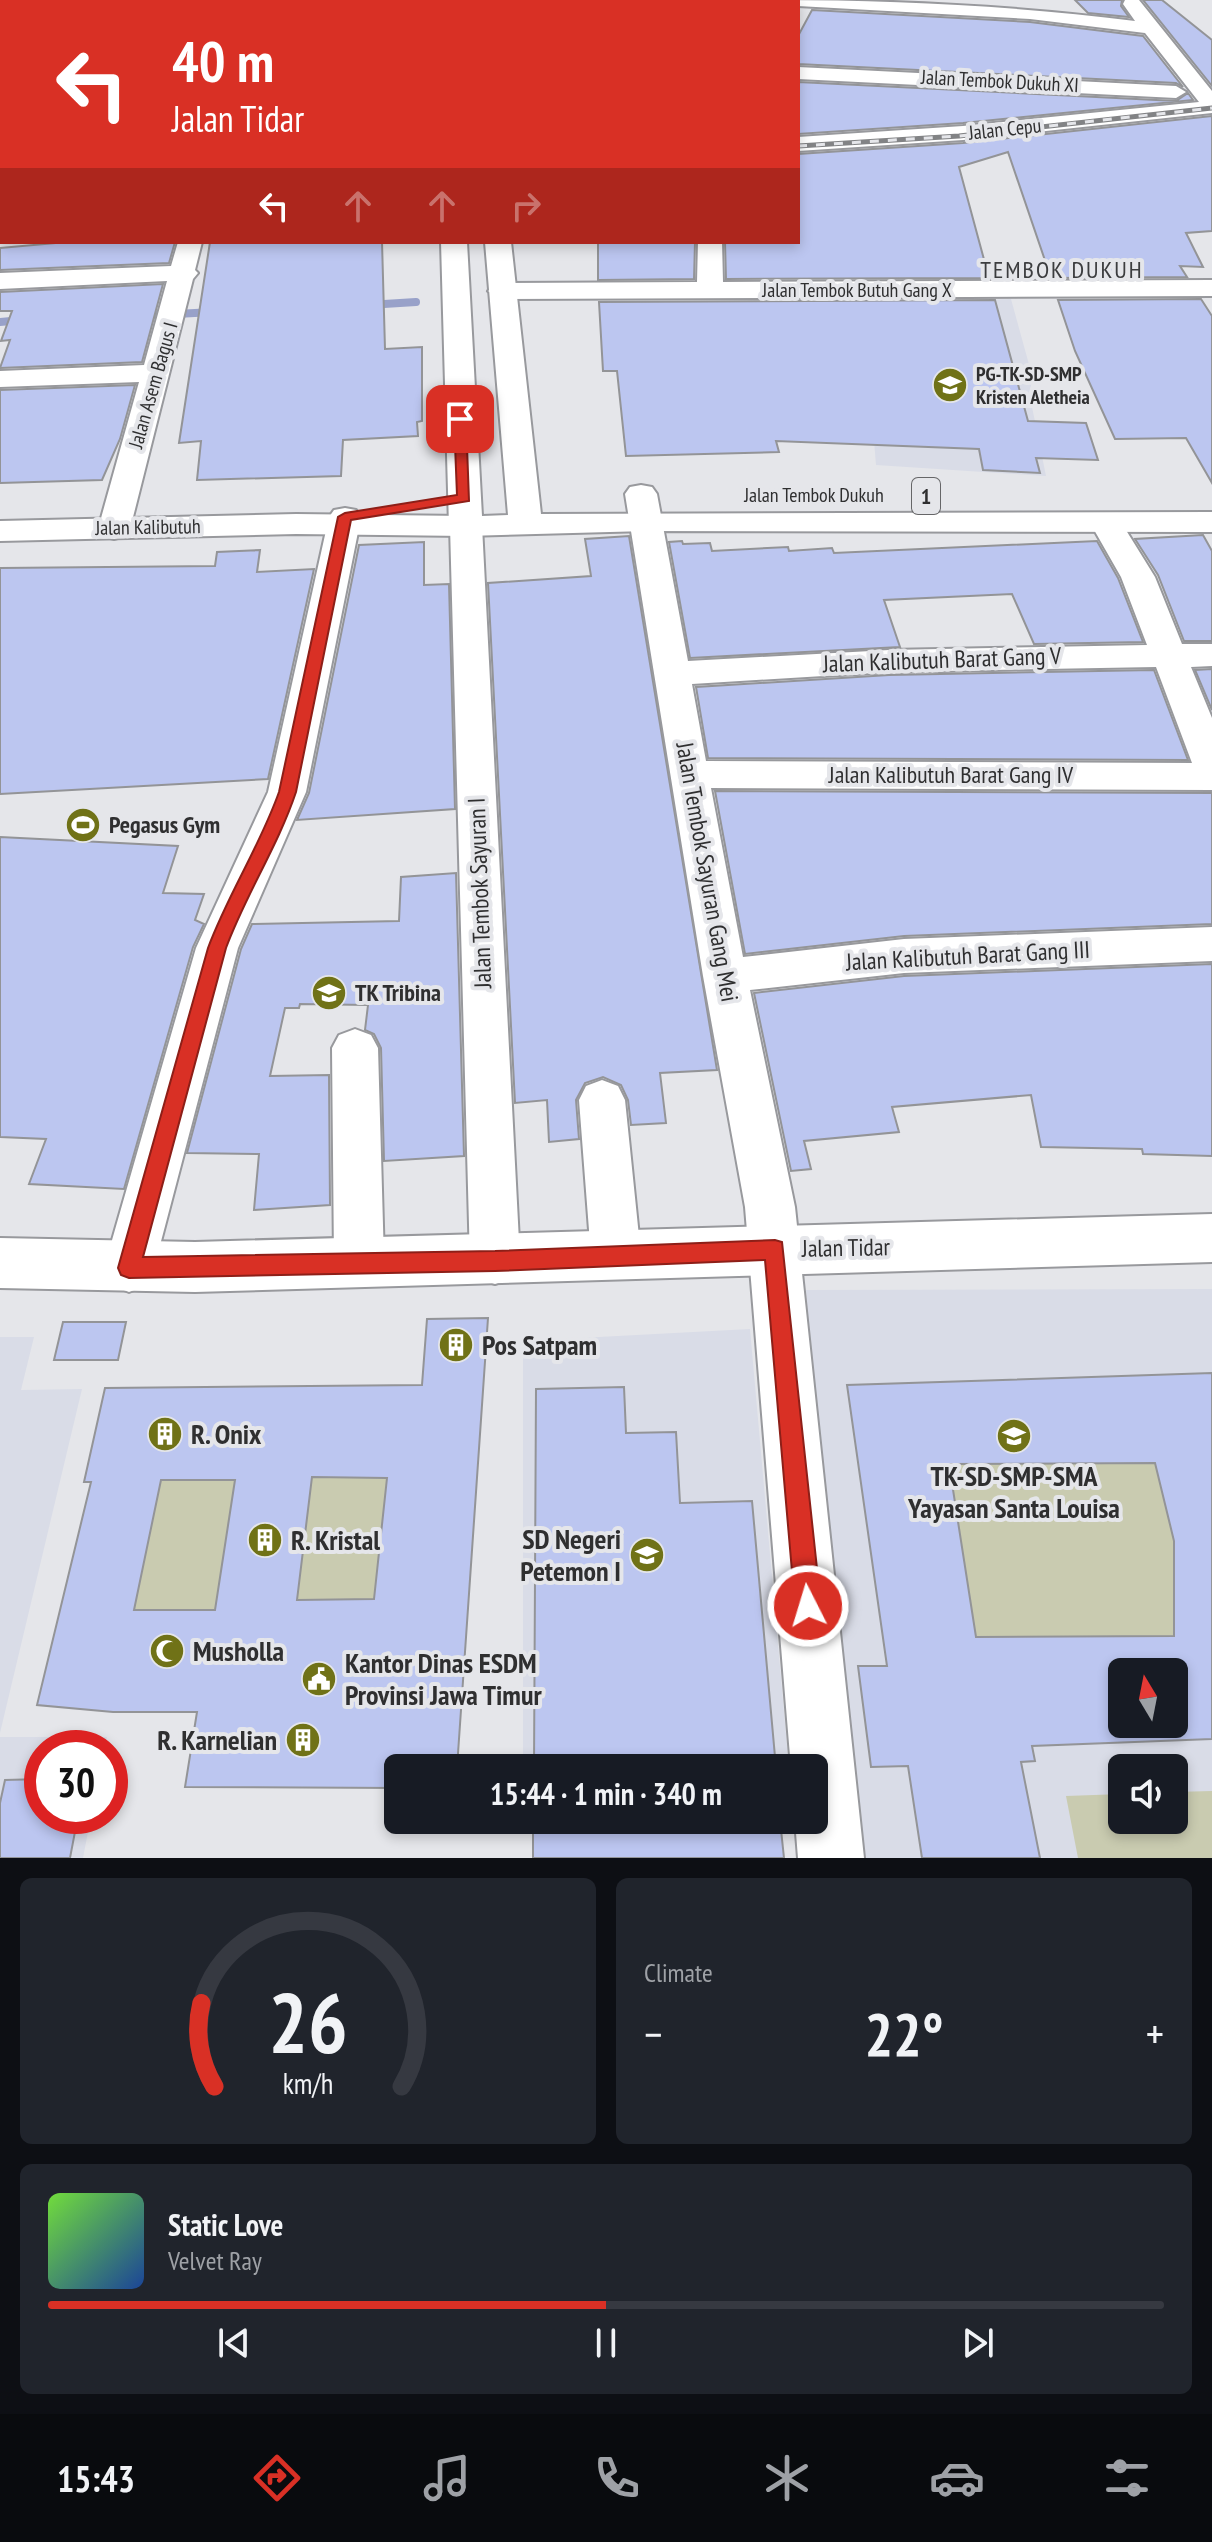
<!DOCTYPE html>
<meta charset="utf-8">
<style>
body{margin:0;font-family:"PT Sans Narrow",sans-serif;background:#20242c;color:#f1f3f6;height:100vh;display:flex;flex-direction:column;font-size:30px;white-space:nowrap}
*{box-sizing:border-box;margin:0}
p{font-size:26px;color:#9ea1a6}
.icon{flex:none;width:44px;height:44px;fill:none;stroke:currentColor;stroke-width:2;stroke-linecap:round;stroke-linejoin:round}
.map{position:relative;height:1858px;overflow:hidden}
.panel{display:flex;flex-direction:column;gap:20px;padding:20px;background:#0d0f14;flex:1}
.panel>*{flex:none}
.hud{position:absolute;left:0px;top:0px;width:800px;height:244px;box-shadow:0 4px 12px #0003;background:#d93025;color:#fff;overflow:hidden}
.needle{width:52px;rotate:350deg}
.controls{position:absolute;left:1108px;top:1658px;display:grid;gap:16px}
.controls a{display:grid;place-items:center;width:80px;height:80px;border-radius:12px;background:#171b24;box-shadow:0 4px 12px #0003;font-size:40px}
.speed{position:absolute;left:24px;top:1730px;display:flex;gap:16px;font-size:40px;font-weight:700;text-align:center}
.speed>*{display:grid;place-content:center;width:104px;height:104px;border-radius:50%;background:#171b24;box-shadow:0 4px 12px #0003;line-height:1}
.speed .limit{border:12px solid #d22;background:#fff;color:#111}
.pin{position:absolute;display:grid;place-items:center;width:68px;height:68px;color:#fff;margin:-34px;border-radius:16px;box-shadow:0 4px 12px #0006}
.me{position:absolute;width:88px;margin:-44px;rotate:355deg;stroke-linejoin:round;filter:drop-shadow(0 0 6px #0008)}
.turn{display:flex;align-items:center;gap:28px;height:168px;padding:0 40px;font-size:36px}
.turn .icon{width:104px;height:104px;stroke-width:2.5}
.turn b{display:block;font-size:56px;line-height:68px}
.lanes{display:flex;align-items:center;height:76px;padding:0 40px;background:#0003;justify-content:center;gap:40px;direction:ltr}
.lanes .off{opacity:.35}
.big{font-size:60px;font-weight:800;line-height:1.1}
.panel .tile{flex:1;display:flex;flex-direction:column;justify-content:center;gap:12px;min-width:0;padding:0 28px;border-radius:12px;background:#20242c}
.panel .dial{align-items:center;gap:0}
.dial svg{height:208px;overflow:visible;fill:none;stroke:#363941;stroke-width:7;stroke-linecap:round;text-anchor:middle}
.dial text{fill:#f1f3f6;stroke:none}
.song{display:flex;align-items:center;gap:24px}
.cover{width:96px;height:96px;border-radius:12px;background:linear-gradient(135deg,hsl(100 70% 55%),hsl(220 70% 35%))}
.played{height:8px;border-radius:4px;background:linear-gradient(90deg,#d93025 50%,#363941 50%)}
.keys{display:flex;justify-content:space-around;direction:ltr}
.heat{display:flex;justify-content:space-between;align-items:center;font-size:44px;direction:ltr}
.panel .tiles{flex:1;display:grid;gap:20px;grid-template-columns:1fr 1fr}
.tile:last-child{grid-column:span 2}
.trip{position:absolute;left:384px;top:1754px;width:444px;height:80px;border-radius:12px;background:#171b24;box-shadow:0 4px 12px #0003;font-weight:800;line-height:80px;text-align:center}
.tabs{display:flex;height:128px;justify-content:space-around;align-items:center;background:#090b0e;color:#9ea1a6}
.tabs .icon{width:56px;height:56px}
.tabs .current{color:#d93025}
.tabs b{font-size:36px;color:#f1f3f6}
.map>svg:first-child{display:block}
.built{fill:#d9dce7;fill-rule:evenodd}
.green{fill:#c9cbb0}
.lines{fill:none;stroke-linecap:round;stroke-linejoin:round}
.stream{stroke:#98a1c9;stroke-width:8}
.building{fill:#bcc6f0;stroke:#939497;stroke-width:2;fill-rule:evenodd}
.minor-casing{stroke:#98999d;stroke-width:4}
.tertiary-casing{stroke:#98999d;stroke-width:4}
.trunk-casing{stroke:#98999d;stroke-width:4}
.minor{fill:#fff;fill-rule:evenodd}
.tertiary{fill:#fff;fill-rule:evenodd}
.trunk{fill:#fff;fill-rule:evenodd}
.rail-casing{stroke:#828385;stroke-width:5}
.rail{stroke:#e5e6ea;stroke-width:3;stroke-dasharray:9;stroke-linecap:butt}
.route{fill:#d93025;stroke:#8d1f18;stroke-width:2}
.labels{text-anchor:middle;stroke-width:8;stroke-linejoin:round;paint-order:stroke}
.far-street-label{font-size:20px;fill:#2f2f30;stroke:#e5e6ea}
.far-poi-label{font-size:20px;font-weight:bold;fill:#2f2f30;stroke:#e5e6ea;text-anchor:start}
.shield{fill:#e5e6ea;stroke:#666668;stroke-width:2}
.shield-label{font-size:22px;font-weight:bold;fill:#2f2f30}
.far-quarter-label{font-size:24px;letter-spacing:2px;fill:#3c3d3f;stroke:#e5e6ea}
.street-label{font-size:24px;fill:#2f2f30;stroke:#e5e6ea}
.poi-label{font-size:24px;font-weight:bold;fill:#2f2f30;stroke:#e5e6ea;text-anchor:start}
.near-poi-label{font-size:28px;font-weight:bold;fill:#2f2f30;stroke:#e5e6ea;text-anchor:start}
</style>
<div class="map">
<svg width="1212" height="1858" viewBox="0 0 1212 1858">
<rect width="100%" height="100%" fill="#e5e6ea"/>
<path class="built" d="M 1011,299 L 1033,379 L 1029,392 L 1046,476 L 876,465 L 863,305 Z
M 1212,1289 L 1212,1858 L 856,1858 L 825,1582 L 806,1290 ZM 1122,1672 L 1174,1672 L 1174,1724 L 1122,1724 ZM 1122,1768 L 1174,1768 L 1174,1820 L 1122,1820 Z
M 750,1329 L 789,1768 L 523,1768 L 523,1341 Z
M 0,1337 L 34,1337 L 21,1390 L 82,1389 L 0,1733 Z
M 0,1737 L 107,1737 L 104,1748 L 42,1748 L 42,1816 L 91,1816 L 83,1858 L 0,1858 Z"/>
<path class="green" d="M 1155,1463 L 1197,1636 L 976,1637 L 949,1464 Z
M 312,1478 L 387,1478 L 374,1599 L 297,1600 Z
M 235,1479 L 215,1610 L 134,1610 L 161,1480 Z
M 1212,1791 L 1212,1858 L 1078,1858 L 1066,1796 L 1122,1794 L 1122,1820 L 1174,1820 L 1174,1792 Z"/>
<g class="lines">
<path class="stream" d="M 368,305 L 416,302
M 140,316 L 213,312
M 0,322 L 22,320"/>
</g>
<path class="building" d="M 1075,0 L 1122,0 L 1121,6 L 1129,17 L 1088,13 Z
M 1143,0 L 1162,0 L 1212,40 L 1212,86 Z
M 812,10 L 1030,22 L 1143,36 L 1183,87 L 1176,83 L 798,64 L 798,36 Z
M 798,82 L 1176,101 L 1188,93 L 1193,100 L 963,123 L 798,134 Z
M 1212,116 L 1212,231 L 1186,233 L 1203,267 L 1180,266 L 1187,277 L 1051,278 L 1008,152 L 959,167 L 989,278 L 726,279 L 725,242 L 798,242 L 798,154 L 963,143 Z
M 67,242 L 175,242 L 169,263 L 0,270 L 0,248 Z
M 210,242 L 382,242 L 385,349 L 422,347 L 422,421 L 417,422 L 418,436 L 343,440 L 341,476 L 197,480 L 201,441 L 179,443 Z
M 598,242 L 695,242 L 694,279 L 598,280 Z
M 163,284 L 142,362 L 0,368 L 10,340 L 1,341 L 12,311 L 0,311 L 0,292 Z
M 1201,299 L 1212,316 L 1212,483 L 1186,438 L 1115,439 L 1075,351 L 1058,300 Z
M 995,300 L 1028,421 L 1086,423 L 1098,460 L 1036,458 L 1040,473 L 983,470 L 979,449 L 776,441 L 779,452 L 626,456 L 617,371 L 603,371 L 599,302 Z
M 135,385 L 120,439 L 102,480 L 0,483 L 0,390 Z
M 1203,535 L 1212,551 L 1212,641 L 1184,641 L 1158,575 L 1135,539 Z
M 629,536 L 717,1070 L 660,1073 L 666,1123 L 631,1125 L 628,1100 L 621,1085 L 603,1077 L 585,1083 L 576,1100 L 579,1139 L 549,1142 L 547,1100 L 515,1103 L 488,583 L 591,576 L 585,539 Z
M 682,541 L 683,544 L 710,543 L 712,551 L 788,547 L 789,551 L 832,548 L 834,553 L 1097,541 L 1118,578 L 1143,642 L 1034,644 L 1012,594 L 884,600 L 900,647 L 690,658 L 669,542 Z
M 424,542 L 424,585 L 449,584 L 455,809 L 297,820 L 309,793 L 359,545 Z
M 260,550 L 257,572 L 314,569 L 268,779 L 0,794 L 0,568 L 215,566 L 217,552 Z
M 1212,669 L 1212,710 L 1195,670 Z
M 1154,670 L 1188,760 L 708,758 L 696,687 L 889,675 Z
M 715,791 L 1212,793 L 1212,924 L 904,936 L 745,954 Z
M 0,837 L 178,846 L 163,893 L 204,894 L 195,920 L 204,924 L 193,947 L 124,1189 L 29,1184 L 46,1139 L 0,1137 Z
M 456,873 L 464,1156 L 384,1161 L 381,1048 L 374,1034 L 365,1030 L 368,1005 L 300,1004 L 299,1008 L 285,1008 L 270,1076 L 329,1075 L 330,1205 L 254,1210 L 259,1154 L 187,1153 L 241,949 L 252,924 L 399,921 L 401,877 Z
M 1212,964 L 1212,1156 L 1143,1154 L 1142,1149 L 1041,1147 L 1031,1095 L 892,1107 L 899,1132 L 804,1141 L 811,1169 L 791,1171 L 754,993 L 904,976 Z
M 488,1318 L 457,1768 L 398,1768 L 398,1788 L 185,1787 L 197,1712 L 113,1712 L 37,1705 L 91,1482 L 84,1482 L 105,1388 L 422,1385 L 427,1319 ZM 312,1477 L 387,1478 L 374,1599 L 297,1600 ZM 161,1480 L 235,1480 L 215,1610 L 134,1610 Z
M 63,1322 L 126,1322 L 118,1360 L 54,1360 Z
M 1212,1373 L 1212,1739 L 1032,1746 L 1035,1761 L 1021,1762 L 1040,1858 L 922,1858 L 908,1766 L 871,1767 L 858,1666 L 887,1666 L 847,1385 ZM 1155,1463 L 1174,1541 L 1174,1636 L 976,1637 L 949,1464 ZM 1122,1672 L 1174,1672 L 1174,1724 L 1122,1724 Z
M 624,1387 L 626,1433 L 676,1432 L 680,1503 L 752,1501 L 776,1768 L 534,1768 L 536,1389 Z
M 42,1779 L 42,1816 L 78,1816 L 70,1858 L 0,1858 L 0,1803 L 5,1780 Z
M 533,1820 L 780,1820 L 784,1858 L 533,1858 Z"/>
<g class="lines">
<g class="minor-casing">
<path id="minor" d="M 777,0 C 897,0 1016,6 1135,21 L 1123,4 L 1125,0 L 1139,0 L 1212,91 L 1212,113 L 963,140 L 798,151 L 798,137 L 963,126 L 1199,102 L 1145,33 L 1030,19 L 798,6 L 798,2 Z
M 0,6 L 2,6 L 2,18 L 0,18 Z
M 2,38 L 2,51 L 0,52 L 0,39 Z
M 798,67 L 1176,86 L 1186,92 L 1176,98 L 798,79 Z
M 2,159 L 2,175 L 0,176 L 0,160 Z
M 0,206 L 2,206 L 2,220 L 0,220 Z
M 178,242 L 202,242 L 195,270 L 198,273 L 193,279 L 130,529 L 125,536 L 114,539 L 103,536 L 98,529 L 139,382 L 0,387 L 0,371 L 144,365 L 167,281 L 0,289 L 0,273 L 171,266 Z
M 698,242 L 722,242 L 723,282 L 1212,280 L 1212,296 L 501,299 L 488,291 L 501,283 L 697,282 Z
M 641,485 L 652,487 L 657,494 L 688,661 L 889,650 L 1147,645 L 1121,577 L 1089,521 L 1094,514 L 1116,514 L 1155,577 L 1182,644 L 1212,644 L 1212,666 L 1191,667 L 1212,718 L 1212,790 L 711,788 L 743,957 L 904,939 L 1212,927 L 1212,961 L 904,973 L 750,990 L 795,1207 L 864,1858 L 798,1858 L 795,1820 L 814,1820 L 814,1768 L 791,1768 L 745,1207 L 703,976 L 625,494 L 630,487 ZM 1156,667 L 1192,763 L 706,761 L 692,684 L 889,672 Z
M 345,508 L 356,510 L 361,517 L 306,792 L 238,948 L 154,1268 L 147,1285 L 129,1292 L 111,1285 L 104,1268 L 196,948 L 268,792 L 329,517 L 334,510 Z
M 466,516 L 477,519 L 482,526 L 520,1261 L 513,1278 L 495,1284 L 477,1278 L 470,1261 L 450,526 L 455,519 Z
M 355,1029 L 371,1035 L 378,1048 L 384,1261 L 377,1278 L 359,1284 L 341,1278 L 334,1261 L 332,1048 L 339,1035 Z
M 602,1080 L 618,1086 L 625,1100 L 641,1256 L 634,1273 L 616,1279 L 598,1273 L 591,1256 L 579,1100 L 586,1086 Z"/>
</g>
<g class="tertiary-casing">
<path id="tertiary" d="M 296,514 L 466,516 L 478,519 L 483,526 L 478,533 L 466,536 L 296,534 L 0,541 L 0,521 Z
M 1212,1214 L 1212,1262 L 195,1292 L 0,1288 L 0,1238 L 195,1242 Z"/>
</g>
<g class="trunk-casing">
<path id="trunk" d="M 439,0 L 459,0 L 459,2 L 439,2 Z
M 475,0 L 495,0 L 495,2 L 475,2 Z
M 441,242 L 467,242 L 482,516 L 508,515 L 485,242 L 511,242 L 541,514 L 1212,512 L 1212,532 L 647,531 L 466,536 L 454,533 L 449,526 Z"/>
</g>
<use href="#minor" class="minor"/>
<use href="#tertiary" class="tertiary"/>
<use href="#trunk" class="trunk"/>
<g class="rail-casing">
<path id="rail" d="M 798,146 L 959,136 L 1212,108"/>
</g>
<use href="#rail" class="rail"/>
</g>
<path class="route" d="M 460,416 L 466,419 L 469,501 L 351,520 L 296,792 C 278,846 246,894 226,948 L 143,1257 L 495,1251 L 775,1240 L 782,1242 L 821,1606 L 817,1615 L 808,1619 L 799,1615 L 795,1606 L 765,1260 L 495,1271 L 129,1278 L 121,1275 L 118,1268 L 208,948 C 228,894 260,846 279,792 L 338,517 L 345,513 L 457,495 L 454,419 Z"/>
<defs>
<g id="school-disc" transform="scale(1.8)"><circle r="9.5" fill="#707217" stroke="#e5e6ea"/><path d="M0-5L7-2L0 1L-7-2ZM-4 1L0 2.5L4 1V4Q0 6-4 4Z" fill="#fff"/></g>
<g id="stadium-disc" transform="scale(1.8)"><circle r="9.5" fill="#707217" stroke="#e5e6ea"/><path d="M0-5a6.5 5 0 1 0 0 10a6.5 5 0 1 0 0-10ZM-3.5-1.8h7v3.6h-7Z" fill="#fff"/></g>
<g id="building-disc" transform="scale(1.8)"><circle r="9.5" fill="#707217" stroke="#e5e6ea"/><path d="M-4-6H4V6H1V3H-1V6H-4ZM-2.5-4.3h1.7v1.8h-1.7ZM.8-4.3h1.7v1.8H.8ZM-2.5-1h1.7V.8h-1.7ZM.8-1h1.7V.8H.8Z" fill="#fff"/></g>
<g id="mosque-disc" transform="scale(1.8)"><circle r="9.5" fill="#707217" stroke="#e5e6ea"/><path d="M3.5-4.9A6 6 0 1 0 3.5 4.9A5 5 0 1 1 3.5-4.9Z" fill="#fff"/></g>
<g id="civic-disc" transform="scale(1.8)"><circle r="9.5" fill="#707217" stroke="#e5e6ea"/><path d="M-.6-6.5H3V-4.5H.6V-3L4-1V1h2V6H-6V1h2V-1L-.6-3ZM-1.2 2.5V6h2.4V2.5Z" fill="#fff"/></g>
</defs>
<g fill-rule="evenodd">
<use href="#school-disc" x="950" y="385"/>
<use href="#stadium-disc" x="83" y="825"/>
<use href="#school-disc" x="329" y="993"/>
<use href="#building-disc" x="456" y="1345"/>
<use href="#building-disc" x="165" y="1434"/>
<use href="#school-disc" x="1014" y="1436"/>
<use href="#building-disc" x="265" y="1540"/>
<use href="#school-disc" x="647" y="1555"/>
<use href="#mosque-disc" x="167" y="1651"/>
<use href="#civic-disc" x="319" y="1679"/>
<use href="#building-disc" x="303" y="1740"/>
</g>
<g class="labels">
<g class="far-street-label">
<text transform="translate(1000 81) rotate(3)" y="7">Jalan Tembok Dukuh XI</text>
<text transform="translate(1005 129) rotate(-6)" y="7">Jalan Cepu</text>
<text x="857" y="297">Jalan Tembok Butuh Gang X</text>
<text transform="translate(153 385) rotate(-74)" y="7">Jalan Asem Bagus I</text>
<text x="814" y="502">Jalan Tembok Dukuh</text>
<text transform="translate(148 527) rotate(-1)" y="7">Jalan Kalibutuh</text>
</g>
<g class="far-poi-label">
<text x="976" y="381">PG-TK-SD-SMP<tspan x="976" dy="23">Kristen Aletheia</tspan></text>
</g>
<rect class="shield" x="912" y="478" width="28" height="36" rx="6"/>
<g class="shield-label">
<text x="926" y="504">1</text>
</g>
<g class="far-quarter-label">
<text x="1062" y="278">TEMBOK DUKUH</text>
</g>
<g class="street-label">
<text transform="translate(942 660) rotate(-2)" y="8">Jalan Kalibutuh Barat Gang V</text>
<text x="951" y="783">Jalan Kalibutuh Barat Gang IV</text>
<text transform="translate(707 872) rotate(80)" y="8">Jalan Tembok Sayuran Gang Mei</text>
<text transform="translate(480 893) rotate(-92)" y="8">Jalan Tembok Sayuran I</text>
<text transform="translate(968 956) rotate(-3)" y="8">Jalan Kalibutuh Barat Gang III</text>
<text transform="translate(846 1248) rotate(-1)" y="8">Jalan Tidar</text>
</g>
<g class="poi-label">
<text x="109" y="833">Pegasus Gym</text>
<text x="355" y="1001">TK Tribina</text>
</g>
<g class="near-poi-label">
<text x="482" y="1355">Pos Satpam</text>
<text x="191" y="1444">R. Onix</text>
<text x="1014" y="1486" text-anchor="middle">TK-SD-SMP-SMA<tspan x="1014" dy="32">Yayasan Santa Louisa</tspan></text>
<text x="621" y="1549" text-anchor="end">SD Negeri<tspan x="621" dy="32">Petemon I</tspan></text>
<text x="291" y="1550">R. Kristal</text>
<text x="193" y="1661">Musholla</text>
<text x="345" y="1673">Kantor Dinas ESDM<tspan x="345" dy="32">Provinsi Jawa Timur</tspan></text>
<text x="277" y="1750" text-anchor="end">R. Karnelian</text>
</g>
</g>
</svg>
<div class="controls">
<a><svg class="needle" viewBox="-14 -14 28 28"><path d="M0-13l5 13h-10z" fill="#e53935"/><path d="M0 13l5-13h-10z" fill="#9ea1a6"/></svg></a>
<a><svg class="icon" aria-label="sound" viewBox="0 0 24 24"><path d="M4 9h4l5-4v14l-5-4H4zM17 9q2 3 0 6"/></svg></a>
</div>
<div class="speed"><div class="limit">30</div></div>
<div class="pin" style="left:460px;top:419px;background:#d93025"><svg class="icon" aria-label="arrive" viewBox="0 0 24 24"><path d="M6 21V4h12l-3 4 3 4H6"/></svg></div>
<svg class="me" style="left:808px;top:1606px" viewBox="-20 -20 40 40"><circle r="17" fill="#d93025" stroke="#fff" stroke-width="3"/><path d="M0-11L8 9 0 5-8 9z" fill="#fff"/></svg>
<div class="trip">15:44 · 1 min · 340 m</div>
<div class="hud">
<div class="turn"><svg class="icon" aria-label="left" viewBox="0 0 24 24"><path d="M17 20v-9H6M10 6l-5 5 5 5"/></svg><div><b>40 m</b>Jalan Tidar</div></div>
<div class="lanes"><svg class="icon" aria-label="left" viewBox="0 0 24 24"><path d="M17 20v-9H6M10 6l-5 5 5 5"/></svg><svg class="icon off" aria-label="ahead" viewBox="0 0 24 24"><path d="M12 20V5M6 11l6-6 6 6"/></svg><svg class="icon off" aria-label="ahead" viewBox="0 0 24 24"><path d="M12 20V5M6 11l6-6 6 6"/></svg><svg class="icon off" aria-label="right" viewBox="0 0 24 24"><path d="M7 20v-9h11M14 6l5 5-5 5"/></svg></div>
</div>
</div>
<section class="panel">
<div class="tiles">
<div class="tile dial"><svg viewBox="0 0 100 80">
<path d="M14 69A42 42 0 1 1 86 69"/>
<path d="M14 69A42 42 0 0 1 9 37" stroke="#d93025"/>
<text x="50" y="56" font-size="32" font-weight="700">26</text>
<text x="50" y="72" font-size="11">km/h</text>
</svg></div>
<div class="tile"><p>Climate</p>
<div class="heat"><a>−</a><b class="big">22°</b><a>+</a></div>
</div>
<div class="tile">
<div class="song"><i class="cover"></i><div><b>Static Love</b><p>Velvet Ray</p></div></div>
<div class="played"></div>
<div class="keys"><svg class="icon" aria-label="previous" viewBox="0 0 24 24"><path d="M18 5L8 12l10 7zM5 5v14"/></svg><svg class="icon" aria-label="pause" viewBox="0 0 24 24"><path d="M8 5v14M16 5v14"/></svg><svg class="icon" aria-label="next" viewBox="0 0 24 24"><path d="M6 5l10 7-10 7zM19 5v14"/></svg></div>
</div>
</div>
</section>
<nav class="tabs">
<b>15:43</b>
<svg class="icon current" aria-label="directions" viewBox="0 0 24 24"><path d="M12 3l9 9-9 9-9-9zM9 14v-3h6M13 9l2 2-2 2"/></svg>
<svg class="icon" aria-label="music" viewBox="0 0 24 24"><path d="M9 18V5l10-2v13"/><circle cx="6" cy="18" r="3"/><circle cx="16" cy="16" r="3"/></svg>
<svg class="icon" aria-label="phone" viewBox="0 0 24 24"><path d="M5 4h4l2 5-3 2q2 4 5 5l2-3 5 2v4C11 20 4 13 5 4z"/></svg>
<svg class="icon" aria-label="climate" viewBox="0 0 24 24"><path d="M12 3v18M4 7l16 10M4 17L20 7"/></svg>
<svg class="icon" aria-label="car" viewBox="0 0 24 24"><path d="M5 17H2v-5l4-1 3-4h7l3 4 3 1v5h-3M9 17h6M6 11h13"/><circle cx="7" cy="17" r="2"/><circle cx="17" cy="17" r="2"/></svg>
<svg class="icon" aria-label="filters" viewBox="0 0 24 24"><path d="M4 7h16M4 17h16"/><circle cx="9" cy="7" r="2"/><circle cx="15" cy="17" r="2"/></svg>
</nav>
